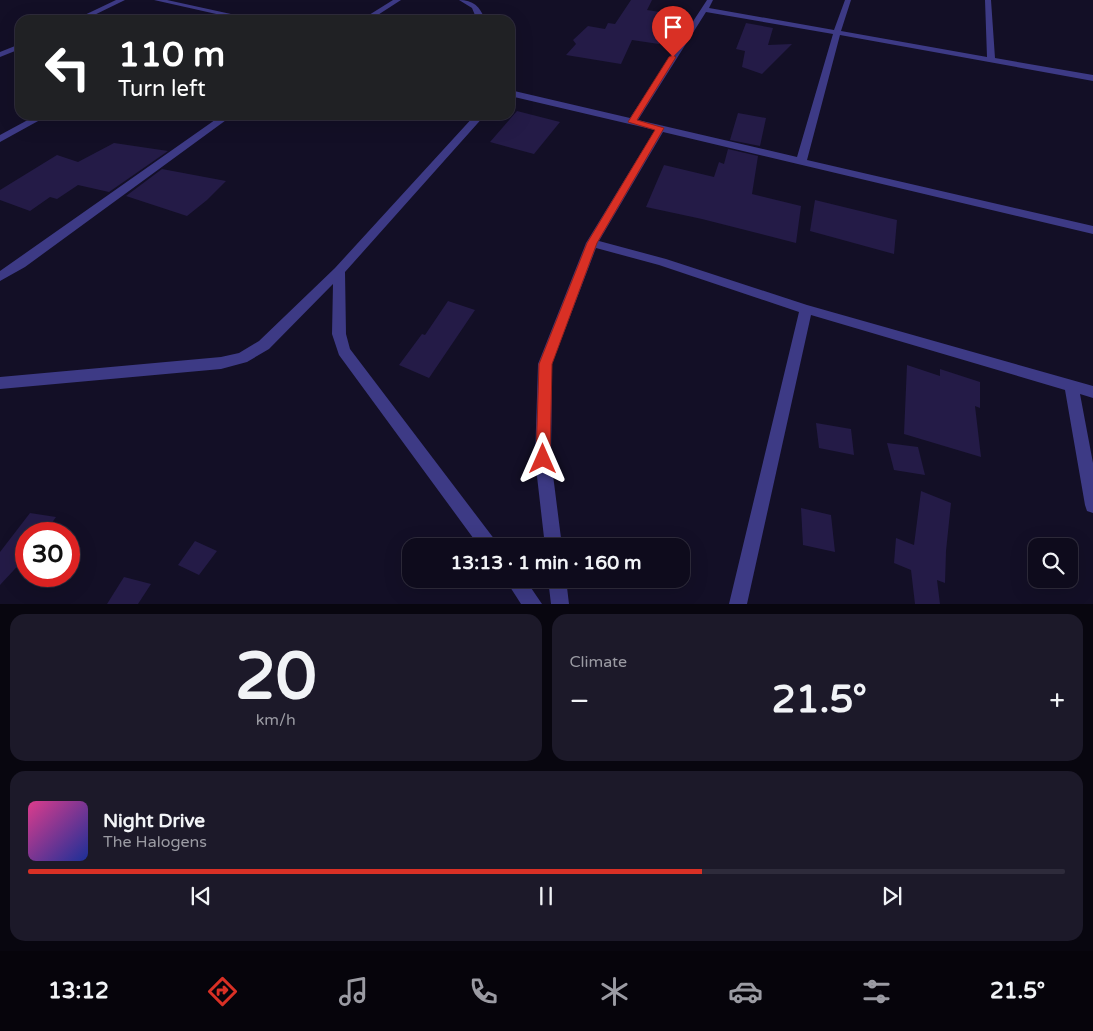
<!DOCTYPE html>
<meta charset="utf-8">
<style>
body{margin:0;font-family:"Varela Round",sans-serif;background:#1c1929;color:#f1f3f6;height:100vh;display:flex;flex-direction:column;font-size:19px;white-space:nowrap}
*{box-sizing:border-box;margin:0}
p{font-size:16px;color:#9b9ba3}
.icon{flex:none;width:28px;height:28px;fill:none;stroke:currentColor;stroke-width:2;stroke-linecap:round;stroke-linejoin:round}
.map{position:relative;height:604px;overflow:hidden}
.side{display:flex;flex-direction:column;gap:10px;padding:10px;background:#08060f;flex:1}
.side>*{flex:none}
.top-card{position:absolute;left:15px;top:15px;width:500px;height:105px;border-radius:15px;box-shadow:0 5px 20px #0002,0 0 0 1px #2e2b3b;background:#202124;color:#fff;overflow:hidden}
.controls{position:absolute;left:1028px;top:538px;display:grid;gap:10px}
.controls a{display:grid;place-items:center;width:50px;height:50px;border-radius:10px;background:#0e0b1c;box-shadow:0 5px 20px #0002,0 0 0 1px #2e2b3b;font-size:25px}
.speed{position:absolute;left:15px;top:522px;display:flex;gap:10px;font-size:25px;font-weight:700;text-align:center}
.speed>*{display:grid;place-content:center;width:65px;height:65px;border-radius:50%;background:#0e0b1c;box-shadow:0 5px 20px #0002,0 0 0 1px #2e2b3b;line-height:1}
.speed .limit{border:8px solid #d22;background:#fff;color:#111}
.pin{position:absolute;display:grid;place-items:center;width:42px;height:42px;color:#fff;margin:-51px -21px;border-radius:50% 50% 50% 0;rotate:-45deg;box-shadow:0 0 5px #0007}
.pin .icon{rotate:45deg}
.me{position:absolute;width:55px;margin:-28px;rotate:0deg;stroke-linejoin:round;filter:drop-shadow(0 0 4px #0008)}
.turn{display:flex;align-items:center;gap:18px;height:105px;padding:0 20px;font-size:22px}
.turn .icon{width:65px;height:65px;stroke-width:2.5}
.turn b{display:block;font-size:35px;line-height:42px}
.big{font-size:38px;font-weight:800;line-height:1.1}
.side .widget{flex:1;display:flex;flex-direction:column;justify-content:center;gap:8px;min-width:0;padding:0 18px;border-radius:15px;background:#1c1929}
.side .dial{align-items:center;gap:0}
.dial b{font-size:65px;line-height:1}
.song{display:flex;align-items:center;gap:15px}
.cover{width:60px;height:60px;border-radius:8px;background:linear-gradient(135deg,hsl(330 70% 55%),hsl(230 70% 35%))}
.played{height:5px;border-radius:2px;background:linear-gradient(90deg,#d93025 65%,#2e2b3b 65%)}
.keys{display:flex;justify-content:space-around;direction:ltr}
.heat{display:flex;justify-content:space-between;align-items:center;font-size:28px;direction:ltr}
.side .tiles{flex:1;display:grid;gap:10px;grid-template-columns:1fr 1fr}
.widget:last-child{grid-column:span 2}
.trip{position:absolute;left:402px;top:538px;width:288px;height:50px;border-radius:15px;background:#0e0b1c;box-shadow:0 5px 20px #0002,0 0 0 1px #2e2b3b;font-weight:800;line-height:50px;text-align:center}
.tabs{display:flex;height:80px;justify-content:space-around;align-items:center;background:#06040b;color:#9b9ba3}
.tabs .icon{width:35px;height:35px}
.tabs .selected{color:#d93025}
.tabs b{font-size:22px;color:#f1f3f6}
.map>svg:first-child{display:block}
.building{fill:#241b47}
.lines{fill:none;stroke-linecap:round;stroke-linejoin:round}
.minor{fill:#3d3a85;fill-rule:evenodd}
.route{fill:#d93025;stroke:#8d1f18}
</style>
<div class="map">
<svg width="1093" height="604" viewBox="0 0 1093 604">
<rect width="100%" height="100%" fill="#130f26"/>
<path class="building" d="M 631,0 L 652,0 L 647,10 L 673,14 L 659,44 L 632,40 L 621,64 L 566,55 L 576,44 L 573,40 L 588,26 L 605,29 L 608,23 L 615,24 Z
M 746,23 L 773,28 L 768,45 L 792,44 L 762,74 L 742,67 L 745,51 L 736,49 Z
M 517,111 L 560,122 L 534,154 L 490,142 Z
M 738,113 L 766,118 L 760,146 L 730,140 Z
M 114,143 L 168,151 L 109,192 L 78,185 L 57,199 L 50,197 L 30,211 L 0,200 L 0,190 L 57,155 L 78,162 Z
M 728,149 L 758,156 L 752,194 L 801,206 L 796,243 L 702,219 L 646,207 L 664,165 L 714,177 L 719,162 L 724,164 Z
M 162,169 L 226,181 L 207,200 L 187,216 L 126,196 Z
M 815,200 L 897,220 L 894,254 L 810,231 Z
M 448,301 L 475,310 L 429,378 L 399,365 L 422,334 L 425,335 Z
M 907,365 L 940,376 L 940,369 L 980,382 L 980,408 L 975,406 L 981,457 L 904,434 Z
M 816,423 L 851,429 L 854,455 L 819,448 Z
M 887,443 L 918,447 L 925,475 L 894,470 Z
M 921,491 L 951,503 L 946,551 L 945,583 L 937,580 L 940,604 L 915,604 L 911,570 L 894,563 L 896,538 L 914,545 Z
M 801,508 L 831,515 L 835,552 L 803,545 Z
M 30,513 L 56,517 L 44,534 L 26,534 L 26,557 L 0,585 L 0,552 Z
M 76,540 L 75,565 L 69,568 L 69,543 Z
M 195,541 L 217,551 L 199,575 L 178,565 Z
M 124,577 L 151,584 L 138,604 L 107,604 Z"/>
<g class="lines">
<path class="minor" d="M 116,0 L 125,0 L 84,20 L 74,20 Z
M 154,0 L 167,0 L 258,20 L 243,20 Z
M 393,0 L 401,0 L 370,20 L 361,20 Z
M 459,0 C 473,0 480,6 485,20 L 477,20 L 472,8 Z
M 707,0 L 713,0 L 709,8 L 834,30 L 845,0 L 851,0 L 841,31 L 987,57 L 985,0 L 991,0 L 995,58 L 1093,75 L 1093,81 L 840,35 L 807,160 L 1093,226 L 1093,234 L 663,132 L 599,241 L 666,259 L 807,305 L 1093,386 L 1093,398 L 1080,394 L 1093,463 L 1093,513 L 1087,511 L 1085,505 L 1065,390 L 811,315 L 747,604 L 729,604 L 799,312 L 659,265 L 596,248 L 552,364 L 551,459 L 562,546 L 545,546 L 535,459 L 538,364 L 586,243 L 655,130 L 510,96 L 510,90 L 630,118 ZM 706,12 L 833,34 L 797,157 L 638,120 Z
M 20,44 L 20,49 L 0,57 L 0,52 Z
M 37,115 L 49,115 L 0,142 L 0,135 Z
M 222,115 L 233,115 L 25,267 L 0,281 L 0,271 Z
M 475,115 L 485,115 L 345,272 L 346,334 L 350,349 L 495,540 L 497,546 L 479,546 L 339,355 L 332,334 L 333,284 L 269,349 L 247,362 L 221,369 L 0,389 L 0,377 L 221,357 L 239,353 L 259,341 L 335,268 Z
M 505,579 L 525,579 L 542,604 L 521,604 Z
M 548,579 L 566,579 L 569,604 L 551,604 Z"/>
</g>
<path class="route" d="M 673,55 L 676,57 L 637,120 L 664,128 L 597,243 L 552,364 L 550,459 L 548,463 L 543,465 L 538,463 L 536,459 L 539,364 L 587,243 L 655,130 L 628,122 L 669,57 Z"/>
</svg>
<div class="controls">
<a><svg class="icon" aria-label="search" viewBox="0 0 24 24"><circle cx="10" cy="10" r="6"/><path d="M15 15l6 6"/></svg></a>
</div>
<div class="speed"><div class="limit">30</div></div>
<div class="pin" style="left:673px;top:57px;background:#d93025"><svg class="icon" aria-label="arrive" viewBox="0 0 24 24"><path d="M6 21V4h12l-3 4 3 4H6"/></svg></div>
<svg class="me" style="left:543px;top:459px" viewBox="-20 -20 40 40"><path d="M0-17L14 15 0 8-14 15z" fill="#d93025" stroke="#fff" stroke-width="4"/></svg>
<div class="trip">13:13 · 1 min · 160 m</div>
<div class="top-card">
<div class="turn"><svg class="icon" aria-label="left" viewBox="0 0 24 24"><path d="M17 20v-9H6M10 6l-5 5 5 5"/></svg><div><b>110 m</b>Turn left</div></div>
</div>
</div>
<section class="side">
<div class="tiles">
<div class="widget dial"><b>20</b><p>km/h</p></div>
<div class="widget"><p>Climate</p>
<div class="heat"><a>−</a><b class="big">21.5°</b><a>+</a></div>
</div>
<div class="widget">
<div class="song"><i class="cover"></i><div><b>Night Drive</b><p>The Halogens</p></div></div>
<div class="played"></div>
<div class="keys"><svg class="icon" aria-label="previous" viewBox="0 0 24 24"><path d="M18 5L8 12l10 7zM5 5v14"/></svg><svg class="icon" aria-label="pause" viewBox="0 0 24 24"><path d="M8 5v14M16 5v14"/></svg><svg class="icon" aria-label="next" viewBox="0 0 24 24"><path d="M6 5l10 7-10 7zM19 5v14"/></svg></div>
</div>
</div>
</section>
<nav class="tabs">
<b>13:12</b>
<svg class="icon selected" aria-label="directions" viewBox="0 0 24 24"><path d="M12 3l9 9-9 9-9-9zM9 14v-3h6M13 9l2 2-2 2"/></svg>
<svg class="icon" aria-label="music" viewBox="0 0 24 24"><path d="M9 18V5l10-2v13"/><circle cx="6" cy="18" r="3"/><circle cx="16" cy="16" r="3"/></svg>
<svg class="icon" aria-label="phone" viewBox="0 0 24 24"><path d="M5 4h4l2 5-3 2q2 4 5 5l2-3 5 2v4C11 20 4 13 5 4z"/></svg>
<svg class="icon" aria-label="climate" viewBox="0 0 24 24"><path d="M12 3v18M4 7l16 10M4 17L20 7"/></svg>
<svg class="icon" aria-label="car" viewBox="0 0 24 24"><path d="M5 17H2v-5l4-1 3-4h7l3 4 3 1v5h-3M9 17h6M6 11h13"/><circle cx="7" cy="17" r="2"/><circle cx="17" cy="17" r="2"/></svg>
<svg class="icon" aria-label="filters" viewBox="0 0 24 24"><path d="M4 7h16M4 17h16"/><circle cx="9" cy="7" r="2"/><circle cx="15" cy="17" r="2"/></svg>
<b>21.5°</b>
</nav>
